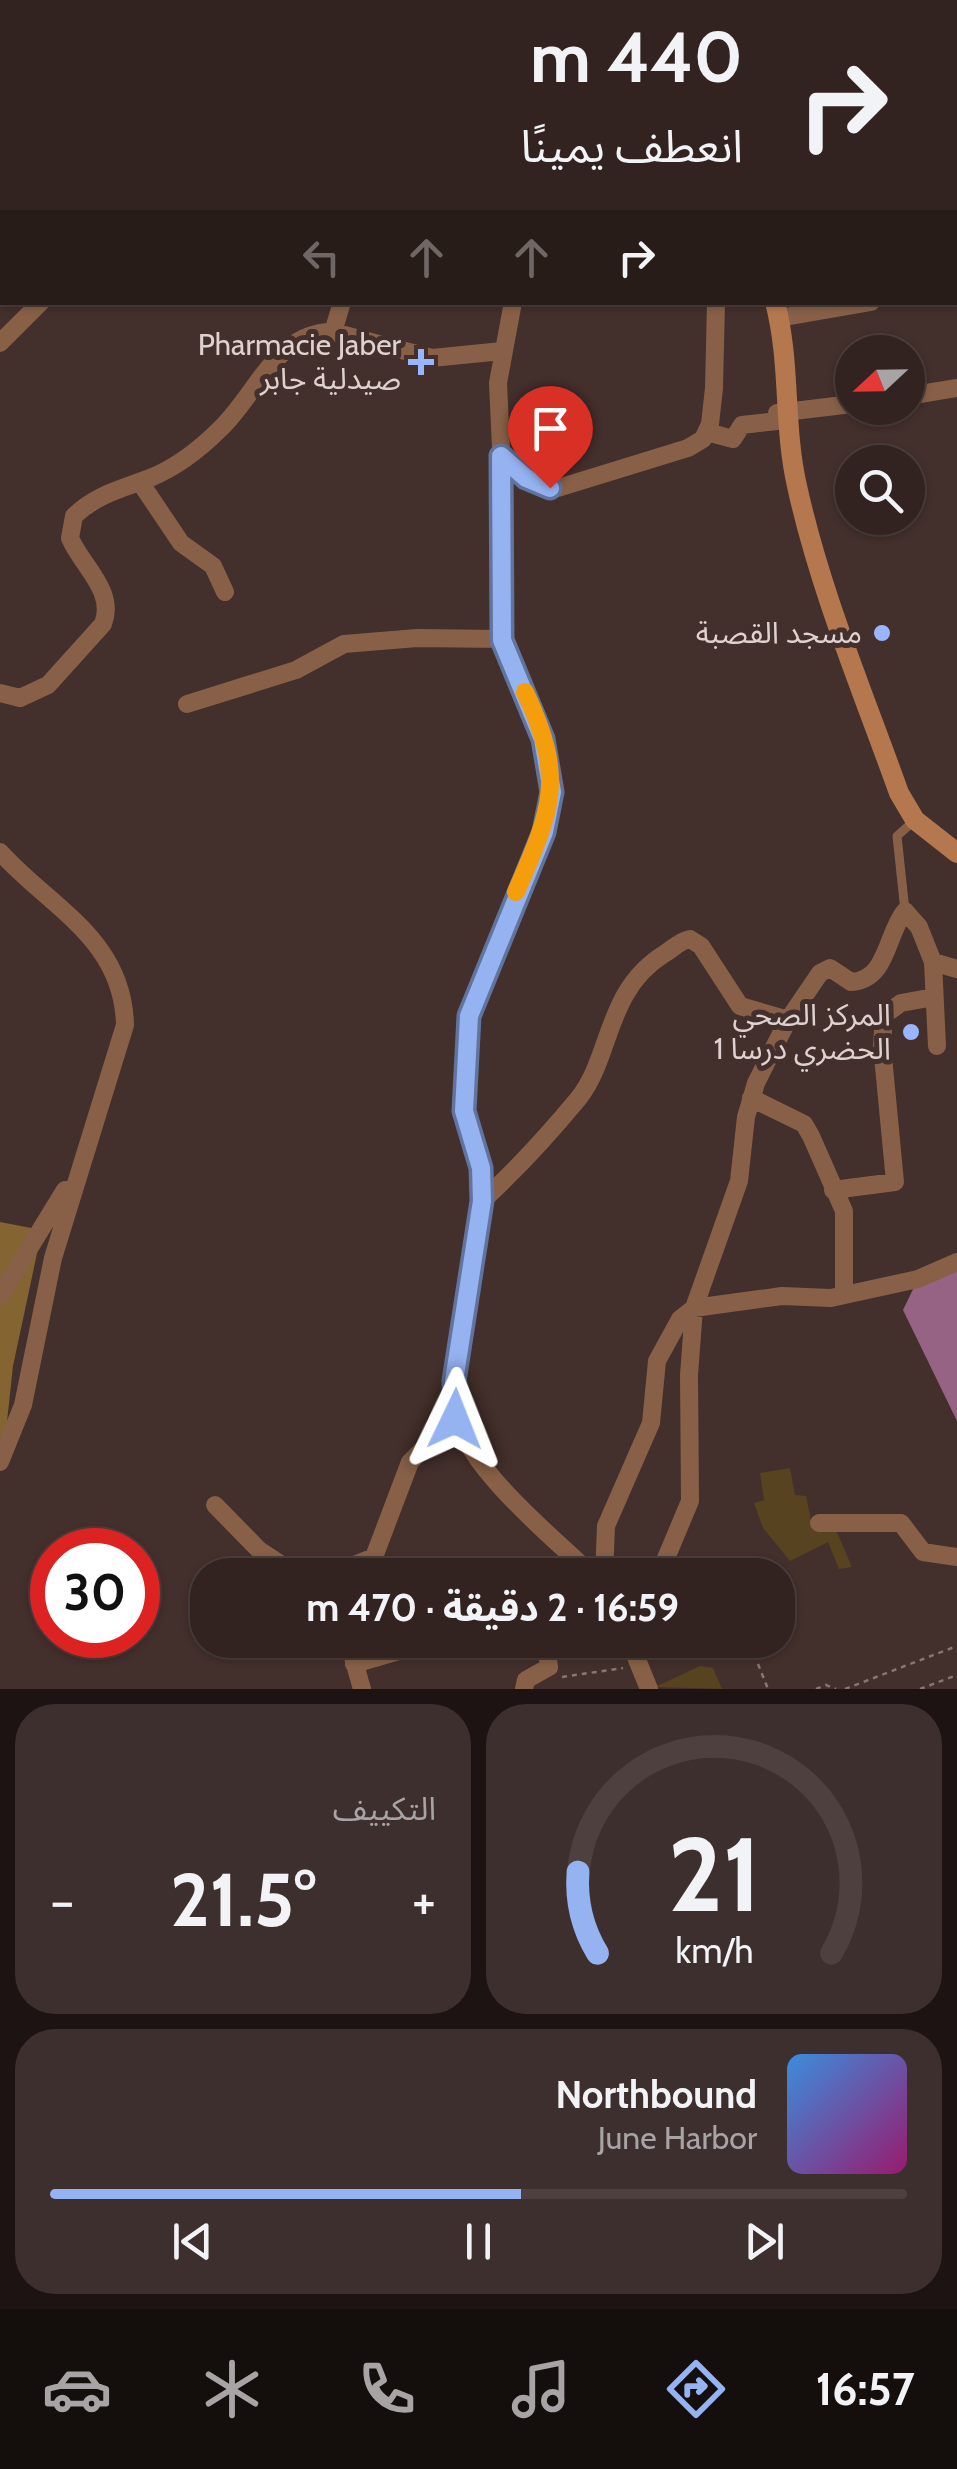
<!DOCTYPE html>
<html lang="ar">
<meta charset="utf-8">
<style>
body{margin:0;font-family:Cabin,"Noto Sans Arabic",sans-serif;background:#3d2f2d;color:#f1f3f6;direction:rtl;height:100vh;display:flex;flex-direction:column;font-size:38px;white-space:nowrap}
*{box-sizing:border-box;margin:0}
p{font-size:32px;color:#a8a4a5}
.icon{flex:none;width:55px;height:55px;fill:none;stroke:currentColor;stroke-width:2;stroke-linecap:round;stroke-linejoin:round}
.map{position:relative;height:1689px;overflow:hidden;direction:ltr}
.sheet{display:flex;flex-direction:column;gap:15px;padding:15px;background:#1c1312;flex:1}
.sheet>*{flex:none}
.hud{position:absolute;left:0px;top:0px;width:958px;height:305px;box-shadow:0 2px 8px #0004,0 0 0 2px #4d403e;direction:rtl;background:#322320;color:#f1f3f6;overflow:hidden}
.needle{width:65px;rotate:248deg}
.controls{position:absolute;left:835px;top:335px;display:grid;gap:20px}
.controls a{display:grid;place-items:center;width:90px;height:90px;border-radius:50%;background:#322320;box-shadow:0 2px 8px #0004,0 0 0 2px #4d403e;font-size:50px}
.speed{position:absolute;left:30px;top:1528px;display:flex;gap:20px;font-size:50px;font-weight:700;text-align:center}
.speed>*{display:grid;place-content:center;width:130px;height:130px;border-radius:50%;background:#322320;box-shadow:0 2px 8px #0004,0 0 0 2px #4d403e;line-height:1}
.speed .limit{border:15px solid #d22;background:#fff;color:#111}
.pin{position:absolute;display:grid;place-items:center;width:85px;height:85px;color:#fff;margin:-102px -42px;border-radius:50% 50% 50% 0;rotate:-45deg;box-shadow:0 0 10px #0007}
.pin .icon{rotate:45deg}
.me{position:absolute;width:110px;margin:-55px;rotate:2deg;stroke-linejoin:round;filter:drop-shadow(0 0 8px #0008)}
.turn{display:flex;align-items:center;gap:35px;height:210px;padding:0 50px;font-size:45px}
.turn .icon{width:130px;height:130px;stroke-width:2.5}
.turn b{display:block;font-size:70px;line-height:85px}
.lanes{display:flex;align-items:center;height:95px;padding:0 50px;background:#0003;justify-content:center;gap:50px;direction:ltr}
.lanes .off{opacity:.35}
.big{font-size:75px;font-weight:700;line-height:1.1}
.sheet .widget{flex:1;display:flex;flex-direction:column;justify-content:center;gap:15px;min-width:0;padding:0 35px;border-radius:40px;background:#3d2f2d}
.sheet .dial{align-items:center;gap:0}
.dial svg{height:260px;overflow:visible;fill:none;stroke:#4d403e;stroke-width:7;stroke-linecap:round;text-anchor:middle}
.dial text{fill:#f1f3f6;stroke:none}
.song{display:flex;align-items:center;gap:30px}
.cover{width:120px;height:120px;border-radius:15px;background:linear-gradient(135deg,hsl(210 70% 55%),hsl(320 70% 35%))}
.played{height:10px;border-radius:5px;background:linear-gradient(90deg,#95b2f1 55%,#4d403e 55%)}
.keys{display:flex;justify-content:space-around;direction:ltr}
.heat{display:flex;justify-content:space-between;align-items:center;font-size:55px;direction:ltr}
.sheet .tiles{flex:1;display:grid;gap:15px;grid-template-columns:1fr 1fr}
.widget:last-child{grid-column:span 2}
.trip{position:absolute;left:190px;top:1558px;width:605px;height:100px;border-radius:40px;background:#322320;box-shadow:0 2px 8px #0004,0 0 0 2px #4d403e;font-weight:700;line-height:100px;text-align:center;direction:rtl}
.dock{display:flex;height:160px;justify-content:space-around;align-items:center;background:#140e0d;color:#a8a4a5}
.dock .icon{width:70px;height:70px}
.dock .on{color:#95b2f1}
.dock b{font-size:45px;color:#f1f3f6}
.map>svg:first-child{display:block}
.green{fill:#584320}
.forest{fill:#846531}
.water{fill:#976385}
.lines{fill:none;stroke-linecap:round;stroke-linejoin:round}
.path{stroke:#877673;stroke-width:2.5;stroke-dasharray:5 5;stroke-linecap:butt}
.lane{stroke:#876047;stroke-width:9}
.street{stroke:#876047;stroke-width:18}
.secondary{stroke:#b5784e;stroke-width:20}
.route-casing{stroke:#61749d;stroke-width:25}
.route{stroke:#95b2f1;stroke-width:18}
.slow{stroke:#f59e0b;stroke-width:18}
.poi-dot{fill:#99b5fd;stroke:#432f2b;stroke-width:4}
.labels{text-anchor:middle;stroke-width:10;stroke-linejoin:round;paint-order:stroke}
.poi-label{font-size:30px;fill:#dfd1cf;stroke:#432f2b;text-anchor:end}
</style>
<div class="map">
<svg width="957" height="1689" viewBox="0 0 957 1689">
<rect width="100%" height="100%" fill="#432f2b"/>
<path class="green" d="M 0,0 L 149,2 L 2,2 L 0,189 Z
M 790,1468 L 795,1495 L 806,1496 L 811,1520 L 836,1530 L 852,1567 L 839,1569 L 828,1542 L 790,1561 L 763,1528 L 754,1503 L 764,1500 L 760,1473 Z
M 700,1666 L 713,1668 L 722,1689 L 655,1687 Z"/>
<path class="forest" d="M 0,1222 L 42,1230 L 13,1366 L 6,1431 L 0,1438 Z"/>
<path class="water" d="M 957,1258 L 957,1421 L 903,1310 L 918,1279 Z"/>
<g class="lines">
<path class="path" d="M 758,1664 L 768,1689
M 562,1677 L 623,1668
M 816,1689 L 826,1685 L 836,1689
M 845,1689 L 957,1646
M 920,1689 L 957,1675"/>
<path class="lane" d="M 905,911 L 897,836 L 915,820"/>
<path class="street" d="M 386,0 L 386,2
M 306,2 L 311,0
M 457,2 L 462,0
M 955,270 L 957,267
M 513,302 L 498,383 L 504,513 L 501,630 L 543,739 L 552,792 L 544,832 L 469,1016 L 464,1111 L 481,1167 L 482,1201 L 453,1403 C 461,1465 549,1533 592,1575
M 779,318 L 871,302
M 333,332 L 342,302
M 0,343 L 41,302
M 908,396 L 957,388
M 707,432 L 733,439 L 742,425 L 777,421 L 777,413 L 852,404
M 501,455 L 537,485 L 558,488 L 688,448 L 703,439 L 710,424 L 714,388 L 716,302
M 140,482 L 181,543 L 213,566 L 225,592
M 0,693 L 20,698 L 48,685 L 103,624 C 116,591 81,565 70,538 L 74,516 C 97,494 122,489 150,478 C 177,467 200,449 220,429 C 256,395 277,331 333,332 L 432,358 L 502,351
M 187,704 L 296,670 L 344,644 L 417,638 L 502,639
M 0,852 C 52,909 123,939 125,1025 L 53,1258 L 23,1405 L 0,1462
M 937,1046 L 933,962 L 957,969
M 751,1098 L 804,1124 L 811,1136 L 844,1211 L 844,1294
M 833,1190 L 895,1182 L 882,1046 L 884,1015 L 901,1003 L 934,997
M 482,1201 C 516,1170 549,1134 578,1099 C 612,1057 605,991 664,954 C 673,949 679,941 690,939 L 701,946 L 740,1006 L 788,1020
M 0,1296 L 65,1190
M 215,1505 L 259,1550 L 297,1575
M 819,1523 L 901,1523 L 923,1552 L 957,1557
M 329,1575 L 374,1557 L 410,1462 L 423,1449 L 462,1434
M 604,1575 L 606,1526 L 651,1423 L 657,1361 L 680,1319 L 694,1308 L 782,1296 L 831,1298 L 918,1279 L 957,1262
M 659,1575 L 690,1501 L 689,1375 L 694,1308 L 739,1181 L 746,1117 L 756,1083 L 788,1020 L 820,973 L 830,968 L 851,982 C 888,980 886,934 905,911 L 919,927 L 933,962
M 348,1640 L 362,1689
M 629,1640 L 649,1689
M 354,1664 L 436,1640
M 524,1689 L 526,1680 L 549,1667 L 545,1640"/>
<path class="secondary" d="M 647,0 L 652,2
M 716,0 L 718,2
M 245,2 L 247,0
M 695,2 L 696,0
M 0,214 L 2,212
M 775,302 C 791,363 783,425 797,486 C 820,591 863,692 899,793 L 915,820 L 957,853"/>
</g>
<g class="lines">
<g class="route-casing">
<path id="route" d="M 455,1419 L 454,1381 L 482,1201 L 481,1168 L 464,1111 L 469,1016 L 544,832 L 552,792 L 543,739 L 502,640 L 501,456 L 526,478 L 550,488"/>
</g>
<use href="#route" class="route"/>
<path class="slow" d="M 516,892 C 552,809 566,779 525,692"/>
</g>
<g class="poi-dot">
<path d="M416 347h10v10h10v10h-10v10h-10v-10h-10v-10h10z"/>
<circle cx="882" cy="633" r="10"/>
<circle cx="911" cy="1032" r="10"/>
</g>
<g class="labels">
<g class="poi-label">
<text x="401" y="355">Pharmacie Jaber<tspan x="401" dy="34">صيدلية جابر</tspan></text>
<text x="862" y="643">مسجد القصبة</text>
<text x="891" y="1025">المركز الصحي<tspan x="891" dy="34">الحضري درسا 1</tspan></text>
</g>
</g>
</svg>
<div class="controls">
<a><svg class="needle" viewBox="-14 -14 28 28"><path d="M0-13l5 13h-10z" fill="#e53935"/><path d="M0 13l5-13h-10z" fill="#a8a4a5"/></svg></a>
<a><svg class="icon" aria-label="search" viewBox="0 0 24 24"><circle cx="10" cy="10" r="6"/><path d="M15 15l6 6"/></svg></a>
</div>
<div class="speed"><div class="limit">30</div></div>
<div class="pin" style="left:550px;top:488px;background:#d93025"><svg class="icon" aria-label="arrive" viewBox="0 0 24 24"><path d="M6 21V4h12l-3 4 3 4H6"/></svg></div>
<svg class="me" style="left:455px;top:1419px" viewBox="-20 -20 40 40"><path d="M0-17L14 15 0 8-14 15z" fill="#95b2f1" stroke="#fff" stroke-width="4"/></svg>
<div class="trip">16:59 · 2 دقيقة · 470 m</div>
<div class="hud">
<div class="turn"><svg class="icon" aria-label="right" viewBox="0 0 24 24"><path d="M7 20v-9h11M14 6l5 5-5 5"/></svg><div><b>440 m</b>انعطف يمينًا</div></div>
<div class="lanes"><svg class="icon off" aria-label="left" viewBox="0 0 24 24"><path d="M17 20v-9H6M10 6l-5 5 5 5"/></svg><svg class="icon off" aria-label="ahead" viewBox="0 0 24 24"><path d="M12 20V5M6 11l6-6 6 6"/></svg><svg class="icon off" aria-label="ahead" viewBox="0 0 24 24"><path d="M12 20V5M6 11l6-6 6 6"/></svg><svg class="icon" aria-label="right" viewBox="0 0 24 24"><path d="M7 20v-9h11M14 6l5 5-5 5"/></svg></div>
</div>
</div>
<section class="sheet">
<div class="tiles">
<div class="widget dial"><svg viewBox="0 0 100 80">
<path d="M14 69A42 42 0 1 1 86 69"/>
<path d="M14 69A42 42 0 0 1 8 44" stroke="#95b2f1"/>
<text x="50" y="56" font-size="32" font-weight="700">21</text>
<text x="50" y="72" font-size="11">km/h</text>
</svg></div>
<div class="widget"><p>التكييف</p>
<div class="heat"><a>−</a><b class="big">21.5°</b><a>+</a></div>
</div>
<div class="widget">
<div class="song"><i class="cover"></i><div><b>Northbound</b><p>June Harbor</p></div></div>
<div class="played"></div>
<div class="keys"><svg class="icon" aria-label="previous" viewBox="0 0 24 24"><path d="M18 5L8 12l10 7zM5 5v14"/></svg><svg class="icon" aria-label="pause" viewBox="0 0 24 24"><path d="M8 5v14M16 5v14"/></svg><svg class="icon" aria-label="next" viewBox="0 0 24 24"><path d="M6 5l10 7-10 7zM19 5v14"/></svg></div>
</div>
</div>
</section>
<nav class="dock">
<b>16:57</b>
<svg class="icon on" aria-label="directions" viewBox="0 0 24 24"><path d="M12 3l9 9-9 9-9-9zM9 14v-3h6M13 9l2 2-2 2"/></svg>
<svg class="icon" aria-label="music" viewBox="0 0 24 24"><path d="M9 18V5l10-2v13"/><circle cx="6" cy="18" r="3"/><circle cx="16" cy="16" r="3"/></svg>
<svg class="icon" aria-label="phone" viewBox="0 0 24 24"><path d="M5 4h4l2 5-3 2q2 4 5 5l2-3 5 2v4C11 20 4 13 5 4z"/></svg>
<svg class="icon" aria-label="climate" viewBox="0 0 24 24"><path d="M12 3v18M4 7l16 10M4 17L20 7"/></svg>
<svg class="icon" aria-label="car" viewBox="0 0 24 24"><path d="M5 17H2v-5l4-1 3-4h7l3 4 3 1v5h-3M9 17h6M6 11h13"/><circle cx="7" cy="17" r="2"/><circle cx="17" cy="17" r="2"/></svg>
</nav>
